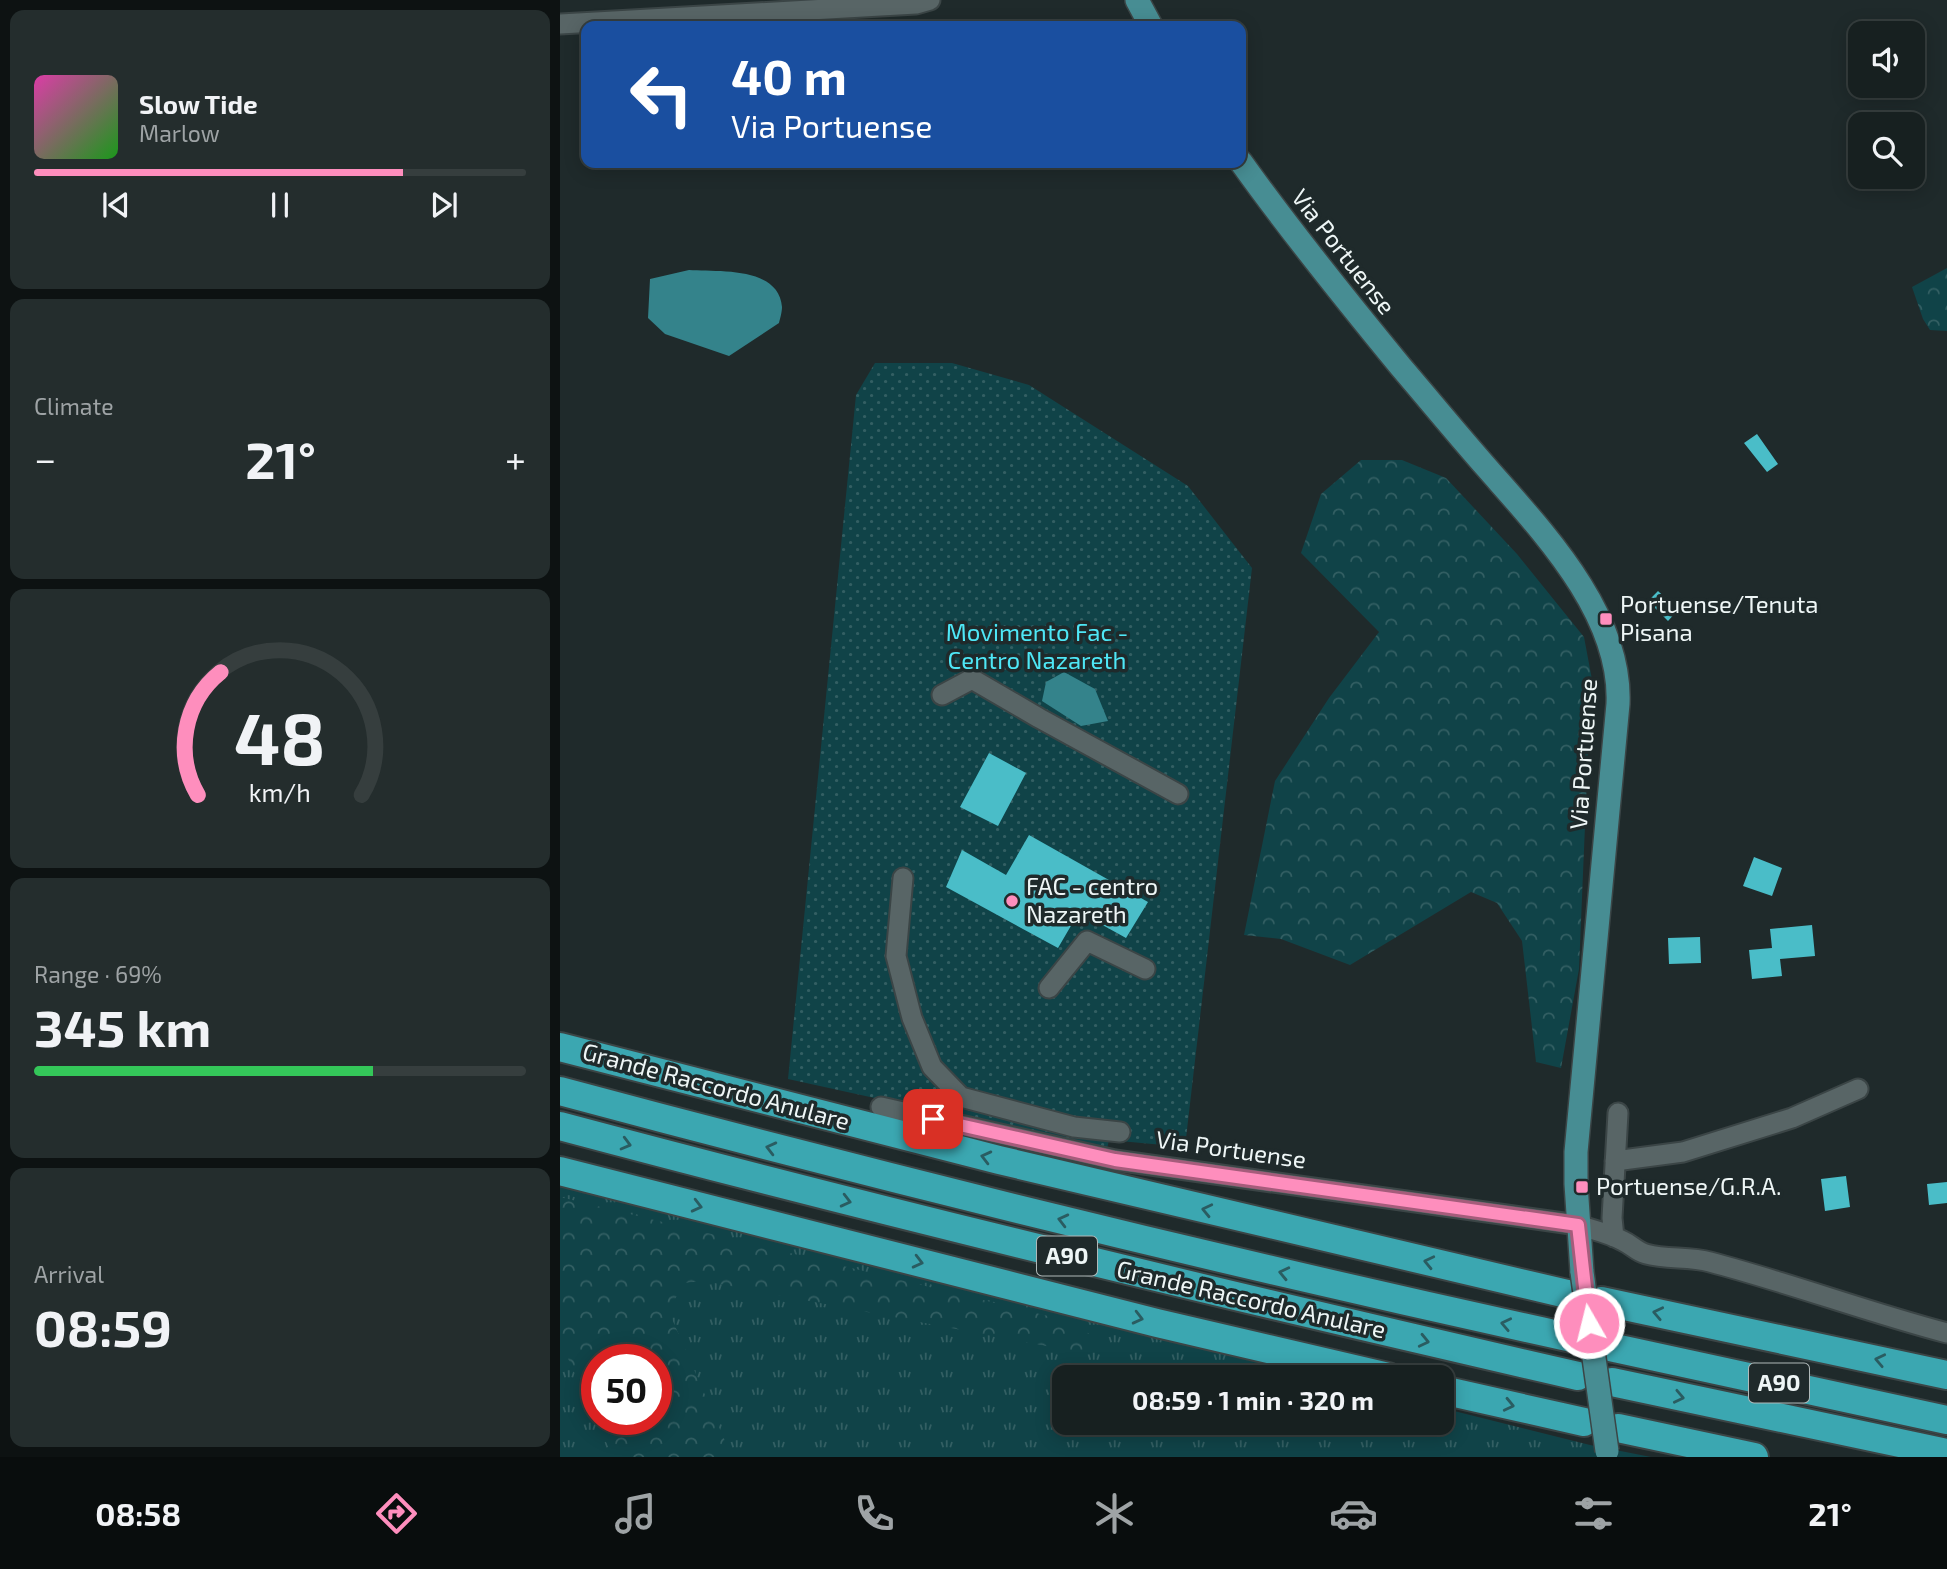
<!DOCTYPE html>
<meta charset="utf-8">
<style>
body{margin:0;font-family:"Exo 2",sans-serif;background:#242d2d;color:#f1f3f6;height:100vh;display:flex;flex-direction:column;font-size:26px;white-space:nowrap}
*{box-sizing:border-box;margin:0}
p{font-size:23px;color:#9ea3a5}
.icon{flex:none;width:38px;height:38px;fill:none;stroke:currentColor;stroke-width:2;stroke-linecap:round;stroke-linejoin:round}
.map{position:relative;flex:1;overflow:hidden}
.panel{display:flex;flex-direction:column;gap:10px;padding:10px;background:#0d1212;width:560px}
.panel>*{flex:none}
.guide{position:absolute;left:21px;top:21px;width:665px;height:147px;border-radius:14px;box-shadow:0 4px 18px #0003,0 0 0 2px #363e3e;background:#1a4fa0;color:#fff;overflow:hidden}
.tools{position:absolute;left:1288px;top:21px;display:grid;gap:14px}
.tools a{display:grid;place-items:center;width:77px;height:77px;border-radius:14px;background:#172020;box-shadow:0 4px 18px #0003,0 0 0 2px #363e3e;font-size:35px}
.speed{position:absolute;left:21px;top:1344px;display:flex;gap:14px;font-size:35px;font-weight:700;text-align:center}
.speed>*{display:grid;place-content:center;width:91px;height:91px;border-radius:50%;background:#172020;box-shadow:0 4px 18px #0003,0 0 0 2px #363e3e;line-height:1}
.speed .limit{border:10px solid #d22;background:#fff;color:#111}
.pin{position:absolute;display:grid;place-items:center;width:60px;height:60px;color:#fff;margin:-30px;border-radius:14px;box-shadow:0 4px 10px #0006}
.me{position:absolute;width:77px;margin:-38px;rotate:352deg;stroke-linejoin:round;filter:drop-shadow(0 0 5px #0008)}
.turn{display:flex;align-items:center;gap:24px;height:147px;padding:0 35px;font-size:32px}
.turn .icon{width:91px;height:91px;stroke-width:2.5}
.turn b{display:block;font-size:49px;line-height:60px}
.big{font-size:52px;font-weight:700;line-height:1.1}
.panel .tile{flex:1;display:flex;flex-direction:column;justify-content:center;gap:10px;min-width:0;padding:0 24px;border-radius:14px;background:#242d2d}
.panel .dial{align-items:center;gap:0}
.dial svg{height:182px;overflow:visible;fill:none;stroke:#363e3e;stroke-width:7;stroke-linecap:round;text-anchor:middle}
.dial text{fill:#f1f3f6;stroke:none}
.song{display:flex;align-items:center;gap:21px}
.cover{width:84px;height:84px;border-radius:10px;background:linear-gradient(135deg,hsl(320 70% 55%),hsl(120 70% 35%))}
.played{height:7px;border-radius:4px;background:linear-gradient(90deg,#fe8ebd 75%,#363e3e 75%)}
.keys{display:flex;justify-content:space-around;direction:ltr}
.heat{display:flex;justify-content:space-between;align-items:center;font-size:38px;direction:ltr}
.charge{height:10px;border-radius:5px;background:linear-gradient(90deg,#34c759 69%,#363e3e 0)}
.trip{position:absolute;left:492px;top:1365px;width:402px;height:70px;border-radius:14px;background:#172020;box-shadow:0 4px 18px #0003,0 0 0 2px #363e3e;font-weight:700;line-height:70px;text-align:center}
.tabs{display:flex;height:112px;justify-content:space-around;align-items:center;background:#090d0d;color:#9ea3a5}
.tabs .icon{width:49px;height:49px}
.tabs .selected{color:#fe8ebd}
.tabs b{font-size:32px;color:#f1f3f6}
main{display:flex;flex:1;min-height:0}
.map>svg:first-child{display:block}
.grass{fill:url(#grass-tufts);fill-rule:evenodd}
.forest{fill:url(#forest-crowns);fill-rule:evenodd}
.garden{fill:url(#garden-dots)}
.water{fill:#34838b}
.building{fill:#4abdc8}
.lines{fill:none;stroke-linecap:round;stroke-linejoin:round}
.minor-casing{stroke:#3b4546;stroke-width:23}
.major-casing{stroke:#3b4546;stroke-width:26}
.highway-casing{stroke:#3b4546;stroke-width:32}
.minor{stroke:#586566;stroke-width:19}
.major{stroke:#478d93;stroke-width:23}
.highway{stroke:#3ba7b1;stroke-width:28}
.major-bridge-casing{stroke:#3b4546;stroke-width:26;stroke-linecap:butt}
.major-bridge{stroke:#478d93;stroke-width:23}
.oneway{stroke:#2a5c61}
.route-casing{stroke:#a55c7b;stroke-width:18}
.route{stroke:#fe8ebd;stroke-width:12}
.poi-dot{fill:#fe8ebd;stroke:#1f2a2b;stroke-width:2.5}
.labels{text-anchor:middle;stroke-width:7;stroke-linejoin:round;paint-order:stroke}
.shield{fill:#1f2a2b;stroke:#b0b9b9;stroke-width:2}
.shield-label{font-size:23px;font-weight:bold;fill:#eef6f6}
.street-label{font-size:24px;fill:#eef6f6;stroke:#1f2a2b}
.poi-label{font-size:24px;fill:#eef6f6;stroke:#1f2a2b;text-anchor:start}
.park-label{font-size:24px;fill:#4ee7f6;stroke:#1f2a2b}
</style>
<main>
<section class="panel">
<div class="tile">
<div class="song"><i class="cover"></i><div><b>Slow Tide</b><p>Marlow</p></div></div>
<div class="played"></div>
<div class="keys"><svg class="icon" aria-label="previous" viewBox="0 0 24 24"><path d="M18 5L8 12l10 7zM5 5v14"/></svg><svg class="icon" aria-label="pause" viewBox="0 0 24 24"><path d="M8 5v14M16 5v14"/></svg><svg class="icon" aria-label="next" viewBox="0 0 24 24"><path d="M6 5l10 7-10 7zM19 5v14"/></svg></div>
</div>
<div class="tile"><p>Climate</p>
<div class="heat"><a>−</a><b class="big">21°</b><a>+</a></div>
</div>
<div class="tile dial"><svg viewBox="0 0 100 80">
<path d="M14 69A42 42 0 1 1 86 69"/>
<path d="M14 69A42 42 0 0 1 24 15" stroke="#fe8ebd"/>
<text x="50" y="56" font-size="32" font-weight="700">48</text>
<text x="50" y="72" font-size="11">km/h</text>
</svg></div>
<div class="tile"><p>Range · 69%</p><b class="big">345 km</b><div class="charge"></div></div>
<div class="tile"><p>Arrival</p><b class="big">08:59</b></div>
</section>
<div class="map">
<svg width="1387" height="1457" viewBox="0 0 1387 1457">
<defs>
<pattern id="grass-tufts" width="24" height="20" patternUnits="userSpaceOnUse" patternTransform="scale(1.75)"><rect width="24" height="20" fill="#104348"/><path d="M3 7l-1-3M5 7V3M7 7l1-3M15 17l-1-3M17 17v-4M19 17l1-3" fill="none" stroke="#335f63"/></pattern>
<pattern id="forest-crowns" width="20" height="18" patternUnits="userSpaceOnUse" patternTransform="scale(1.75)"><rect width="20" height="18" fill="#104348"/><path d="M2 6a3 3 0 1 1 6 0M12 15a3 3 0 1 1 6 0" fill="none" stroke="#335f63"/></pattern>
<pattern id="garden-dots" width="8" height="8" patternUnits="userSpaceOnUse" patternTransform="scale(1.75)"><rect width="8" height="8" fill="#104348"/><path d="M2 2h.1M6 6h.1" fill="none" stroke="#335f63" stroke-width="1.8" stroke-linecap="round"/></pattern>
</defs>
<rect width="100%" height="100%" fill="#1f2a2b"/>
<path class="grass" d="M 0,1184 L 762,1377 L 504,1377 L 504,1423 L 882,1423 L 882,1408 L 1030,1445 L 1091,1457 L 0,1457 ZM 37,1360 L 96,1360 L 96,1419 L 37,1419 Z"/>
<path class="forest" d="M 1387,268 L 1387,331 L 1370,330 L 1363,319 L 1352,287 Z
M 801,460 L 842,460 L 886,478 L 957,554 L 1024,637 L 1036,701 L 1028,754 L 1019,969 L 1001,1068 L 976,1062 L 962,941 L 937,903 L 911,892 L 790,965 L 721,939 L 684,935 L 715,781 L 769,698 L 819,632 L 741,553 L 761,494 Z
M 0,1197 L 517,1323 L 537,1341 L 523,1353 L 144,1281 L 123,1283 L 109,1312 L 172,1457 L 53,1457 L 0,1341 ZM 37,1360 L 96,1360 L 96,1419 L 37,1419 Z"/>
<path class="garden" d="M 315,363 L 392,363 L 469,385 L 628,486 L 692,568 L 625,1147 L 549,1140 L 547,1149 L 228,1079 L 296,395 Z"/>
<path class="water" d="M 129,270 C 158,272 219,266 222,307 C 222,312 220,319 219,323 L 169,356 L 105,334 L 88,318 L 90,279 Z
M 504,672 L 535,689 L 548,721 L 521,726 L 482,701 L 486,682 Z"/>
<path class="building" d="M 1197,434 L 1218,464 L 1207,472 L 1184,443 Z
M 1098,591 L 1118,610 L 1108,621 L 1088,601 Z
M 429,753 L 466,773 L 438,826 L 400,807 Z
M 469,835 L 588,902 L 566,938 L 519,912 L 498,948 L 386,887 L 402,850 L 446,875 Z
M 1194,857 L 1222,868 L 1212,896 L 1183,886 Z
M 1252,925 L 1255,956 L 1220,959 L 1222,976 L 1192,979 L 1189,950 L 1212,948 L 1210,929 Z
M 1140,937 L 1141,963 L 1109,964 L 1108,938 Z
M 1286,1176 L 1290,1207 L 1265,1211 L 1261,1179 Z
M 1387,1182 L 1387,1203 L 1369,1205 L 1367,1184 Z"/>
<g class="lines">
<g class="minor-casing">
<path id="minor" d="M 0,24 L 356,4 L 370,0
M 382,695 L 412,679 L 479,718 L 618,794
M 343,878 L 336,956 L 352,1018 L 372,1067 L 401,1097 L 514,1127 L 560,1132
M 489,988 L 527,941 L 585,969
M 321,1107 L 555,1160 L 1018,1225 C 1033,1230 1049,1233 1063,1241 C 1072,1245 1076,1251 1086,1254 C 1107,1260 1129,1256 1150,1262 C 1230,1283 1307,1312 1387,1333
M 1055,1161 L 1123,1152 L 1232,1118 L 1298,1089
M 1054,1237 L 1052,1218 L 1058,1113"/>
</g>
<g class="major-casing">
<path id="major" d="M 577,0 L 591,26
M 681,162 C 731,232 786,300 841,367 C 870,401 898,435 927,468 C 983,532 1062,614 1058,704 L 1016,1152 L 1016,1184 L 1022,1272"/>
</g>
<g class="highway-casing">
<path id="highway" d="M 0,1047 L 439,1160 L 1007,1294
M 0,1091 C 335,1181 673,1264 1012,1338
M 0,1126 C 337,1216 677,1298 1018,1376
M 0,1171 L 597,1323 L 828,1377
M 1041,1301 L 1387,1375
M 1050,1347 L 1387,1420
M 1052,1382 L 1387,1453
M 882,1390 L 1024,1422
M 1058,1428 L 1194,1457"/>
</g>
<use href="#minor" class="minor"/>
<use href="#major" class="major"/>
<use href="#highway" class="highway"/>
<g class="major-bridge-casing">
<path id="major-bridge" d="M 1022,1272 L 1047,1451"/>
</g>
<use href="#major-bridge" class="major-bridge"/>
</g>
<defs><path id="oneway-chevron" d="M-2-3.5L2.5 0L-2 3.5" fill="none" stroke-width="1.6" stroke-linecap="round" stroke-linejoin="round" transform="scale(1.75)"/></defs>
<g class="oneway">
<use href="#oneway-chevron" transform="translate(66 1144) rotate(15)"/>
<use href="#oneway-chevron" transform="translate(211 1148) rotate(-166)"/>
<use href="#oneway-chevron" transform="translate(426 1157) rotate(-166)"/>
<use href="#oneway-chevron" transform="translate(286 1201) rotate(14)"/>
<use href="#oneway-chevron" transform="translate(137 1206) rotate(14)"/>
<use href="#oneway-chevron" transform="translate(647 1210) rotate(-167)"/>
<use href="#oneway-chevron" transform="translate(503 1220) rotate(-166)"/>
<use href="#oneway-chevron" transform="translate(358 1262) rotate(14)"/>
<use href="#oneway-chevron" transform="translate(869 1262) rotate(-167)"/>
<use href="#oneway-chevron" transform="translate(724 1273) rotate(-167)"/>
<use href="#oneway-chevron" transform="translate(1098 1313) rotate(-168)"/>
<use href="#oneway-chevron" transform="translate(578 1318) rotate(14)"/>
<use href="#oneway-chevron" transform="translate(946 1324) rotate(-168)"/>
<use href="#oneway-chevron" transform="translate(864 1341) rotate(13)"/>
<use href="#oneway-chevron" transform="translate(1320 1360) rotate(-168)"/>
<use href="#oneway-chevron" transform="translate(1119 1397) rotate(12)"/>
<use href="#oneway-chevron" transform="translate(949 1405) rotate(13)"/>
</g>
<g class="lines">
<g class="route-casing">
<path id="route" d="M 373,1119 L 555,1160 L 1018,1225 L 1029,1323"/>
</g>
<use href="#route" class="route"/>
</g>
<g class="poi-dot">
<rect x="1039" y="612" width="14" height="14" rx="3.5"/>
<circle cx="452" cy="901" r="7"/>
<rect x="1015" y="1180" width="14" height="14" rx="3.5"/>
</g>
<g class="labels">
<g class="shield">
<rect x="477" y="1236.5" width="60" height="39" rx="5"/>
<rect x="1189" y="1363.5" width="60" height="39" rx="5"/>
</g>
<g class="shield-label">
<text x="507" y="1264">A90</text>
<text x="1219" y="1391">A90</text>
</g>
<g class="street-label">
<text transform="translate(783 252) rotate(52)" y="8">Via Portuense</text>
<text transform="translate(1024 754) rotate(-86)" y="8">Via Portuense</text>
<text transform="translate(156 1087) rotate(15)" y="8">Grande Raccordo Anulare</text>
<text transform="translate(671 1150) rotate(8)" y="8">Via Portuense</text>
<text transform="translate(691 1300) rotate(13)" y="8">Grande Raccordo Anulare</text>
</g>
<g class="poi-label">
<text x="1060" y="613">Portuense/Tenuta<tspan x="1060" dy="28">Pisana</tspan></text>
<text x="466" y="895">FAC - centro<tspan x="466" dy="28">Nazareth</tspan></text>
<text x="1036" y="1195">Portuense/G.R.A.</text>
</g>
<g class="park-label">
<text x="477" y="641">Movimento Fac -<tspan x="477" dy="28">Centro Nazareth</tspan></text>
</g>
</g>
</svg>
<div class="tools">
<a><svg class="icon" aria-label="sound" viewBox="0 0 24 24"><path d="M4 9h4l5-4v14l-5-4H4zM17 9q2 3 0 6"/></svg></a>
<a><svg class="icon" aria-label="search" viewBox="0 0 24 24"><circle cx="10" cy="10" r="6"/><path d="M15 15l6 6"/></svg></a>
</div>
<div class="speed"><div class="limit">50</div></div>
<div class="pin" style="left:373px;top:1119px;background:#d93025"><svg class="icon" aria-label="arrive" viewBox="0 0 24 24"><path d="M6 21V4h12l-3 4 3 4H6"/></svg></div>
<svg class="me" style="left:1029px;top:1323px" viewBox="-20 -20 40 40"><circle r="17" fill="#fe8ebd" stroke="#fff" stroke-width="3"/><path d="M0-11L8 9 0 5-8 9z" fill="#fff"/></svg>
<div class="trip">08:59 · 1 min · 320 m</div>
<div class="guide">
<div class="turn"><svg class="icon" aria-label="left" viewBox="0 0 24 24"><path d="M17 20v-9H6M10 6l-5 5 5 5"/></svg><div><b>40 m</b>Via Portuense</div></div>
</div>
</div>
</main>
<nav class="tabs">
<b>08:58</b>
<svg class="icon selected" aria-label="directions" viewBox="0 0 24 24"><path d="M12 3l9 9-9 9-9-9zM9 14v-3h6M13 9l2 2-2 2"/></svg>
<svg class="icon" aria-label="music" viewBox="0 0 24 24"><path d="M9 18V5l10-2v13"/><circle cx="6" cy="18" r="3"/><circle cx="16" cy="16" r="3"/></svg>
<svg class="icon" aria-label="phone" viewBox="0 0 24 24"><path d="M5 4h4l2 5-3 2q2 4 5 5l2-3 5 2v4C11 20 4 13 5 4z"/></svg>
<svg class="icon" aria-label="climate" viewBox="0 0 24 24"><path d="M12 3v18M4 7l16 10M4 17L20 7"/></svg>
<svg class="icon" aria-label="car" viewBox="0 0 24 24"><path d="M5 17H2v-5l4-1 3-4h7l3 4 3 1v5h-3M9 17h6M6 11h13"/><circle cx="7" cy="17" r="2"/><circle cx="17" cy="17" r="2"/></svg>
<svg class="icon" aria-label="filters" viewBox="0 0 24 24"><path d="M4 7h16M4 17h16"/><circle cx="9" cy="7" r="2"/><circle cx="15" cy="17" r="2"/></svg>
<b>21°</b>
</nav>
